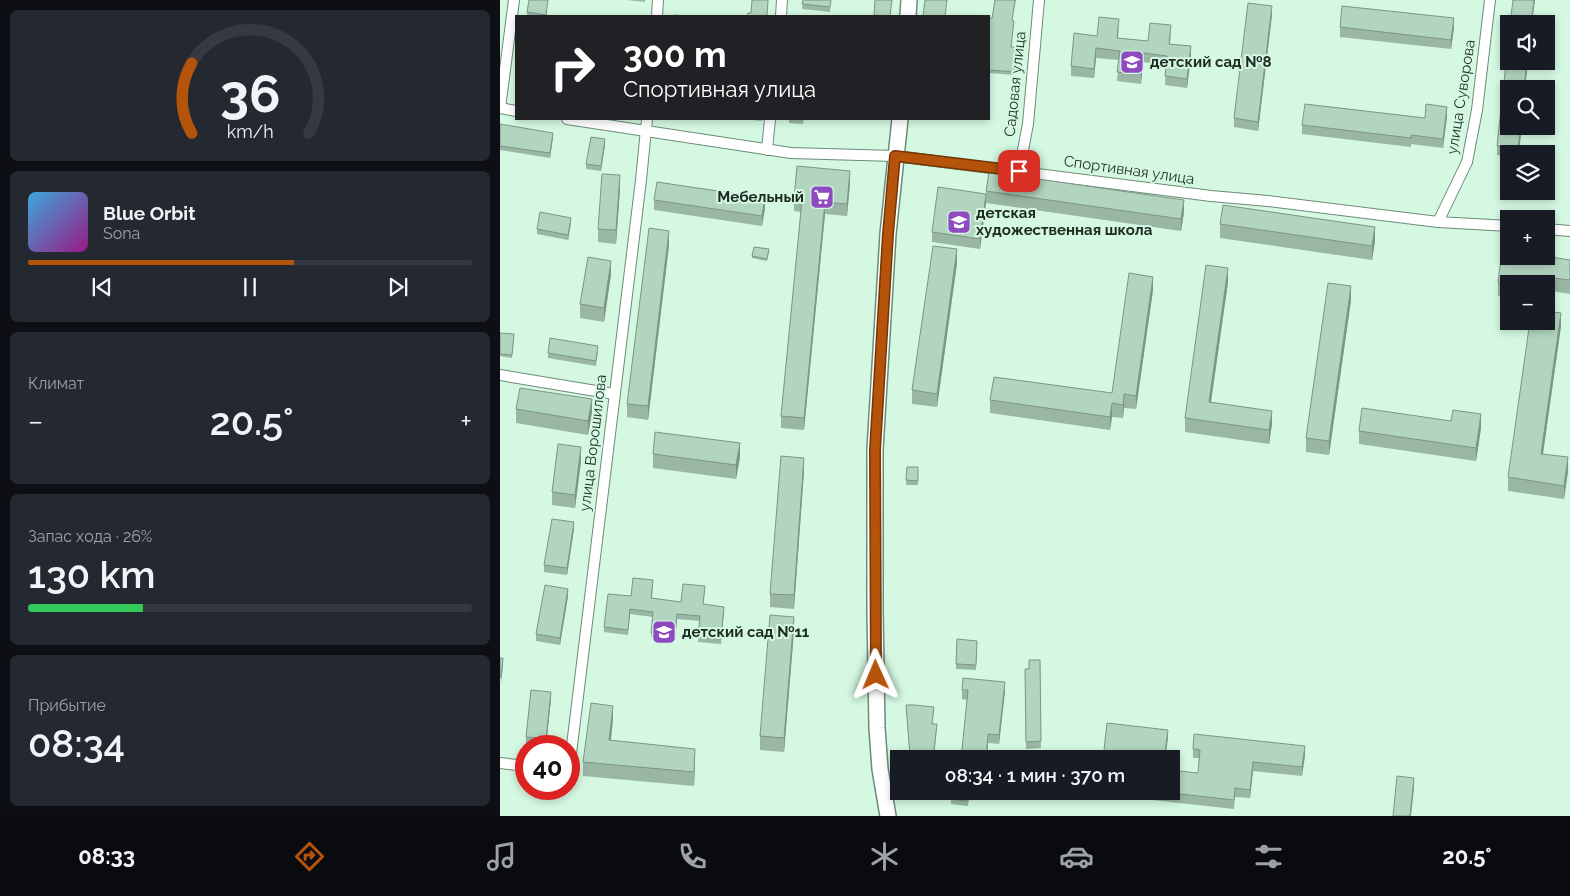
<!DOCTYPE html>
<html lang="ru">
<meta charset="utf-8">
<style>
body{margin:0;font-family:Raleway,sans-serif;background:#242831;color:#f1f3f6;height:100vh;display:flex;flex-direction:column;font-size:19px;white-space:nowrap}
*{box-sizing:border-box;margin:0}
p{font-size:16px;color:#9ea1a6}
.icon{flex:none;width:28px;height:28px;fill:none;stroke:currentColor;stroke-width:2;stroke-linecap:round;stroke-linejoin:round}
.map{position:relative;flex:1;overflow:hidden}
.sheet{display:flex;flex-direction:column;gap:10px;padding:10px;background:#0d0f14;width:500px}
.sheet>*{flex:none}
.top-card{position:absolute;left:15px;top:15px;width:475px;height:105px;border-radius:0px;box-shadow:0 2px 8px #0003;background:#202124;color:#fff;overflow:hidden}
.fabs{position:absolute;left:1000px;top:15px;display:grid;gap:10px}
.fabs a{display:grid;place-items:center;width:55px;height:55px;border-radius:0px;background:#171b24;box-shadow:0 2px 8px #0003;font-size:25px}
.speed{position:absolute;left:15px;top:735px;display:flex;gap:10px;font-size:25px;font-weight:700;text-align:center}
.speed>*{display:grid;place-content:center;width:65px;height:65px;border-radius:50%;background:#171b24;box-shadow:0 2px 8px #0003;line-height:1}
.speed .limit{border:8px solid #d22;background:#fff;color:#111}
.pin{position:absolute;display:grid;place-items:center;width:42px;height:42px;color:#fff;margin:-21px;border-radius:10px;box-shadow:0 2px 8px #0006}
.me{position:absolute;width:55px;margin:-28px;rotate:359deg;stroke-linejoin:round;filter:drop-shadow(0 0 4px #0008)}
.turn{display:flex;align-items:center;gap:18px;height:105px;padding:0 25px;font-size:22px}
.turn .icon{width:65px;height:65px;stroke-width:2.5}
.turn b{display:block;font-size:35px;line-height:42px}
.big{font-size:38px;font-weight:600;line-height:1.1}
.sheet .tile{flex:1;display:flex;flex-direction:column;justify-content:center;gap:8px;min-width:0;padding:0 18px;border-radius:8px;background:#242831}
.sheet .dial{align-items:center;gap:0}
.dial svg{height:130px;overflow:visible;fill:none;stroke:#363941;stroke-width:7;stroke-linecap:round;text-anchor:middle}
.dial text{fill:#f1f3f6;stroke:none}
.song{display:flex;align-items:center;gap:15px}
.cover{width:60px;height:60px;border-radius:8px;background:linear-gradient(135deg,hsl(200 70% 55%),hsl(310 70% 35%))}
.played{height:5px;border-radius:2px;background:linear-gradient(90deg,#b45309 60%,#363941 60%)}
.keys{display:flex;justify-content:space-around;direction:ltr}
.heat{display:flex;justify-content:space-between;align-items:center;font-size:28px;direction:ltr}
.charge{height:8px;border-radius:4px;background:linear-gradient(90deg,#34c759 26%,#363941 0)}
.trip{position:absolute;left:390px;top:750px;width:290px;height:50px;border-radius:0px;background:#171b24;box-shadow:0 2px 8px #0003;font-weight:600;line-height:50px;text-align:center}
.dock{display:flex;height:80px;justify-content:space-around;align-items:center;background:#090b0e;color:#9ea1a6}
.dock .icon{width:35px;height:35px}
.dock .selected{color:#b45309}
.dock b{font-size:22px;color:#f1f3f6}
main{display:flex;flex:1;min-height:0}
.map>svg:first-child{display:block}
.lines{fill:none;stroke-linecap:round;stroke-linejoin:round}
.street-casing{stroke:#6b8c78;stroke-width:12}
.secondary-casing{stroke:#6b8c78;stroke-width:18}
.street{stroke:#fff;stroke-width:10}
.secondary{stroke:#fff;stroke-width:15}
.wall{fill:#99b7a4}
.shaded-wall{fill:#7d9586}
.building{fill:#b2d5bf;stroke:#7d9586}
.route-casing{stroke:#753606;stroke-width:12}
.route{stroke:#b45309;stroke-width:9}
.labels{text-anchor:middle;stroke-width:4;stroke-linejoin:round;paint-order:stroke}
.poi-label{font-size:15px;font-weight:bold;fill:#1e2b23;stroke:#d4f8e2;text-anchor:start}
.street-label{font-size:15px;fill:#1e2b23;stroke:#d4f8e2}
</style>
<main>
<section class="sheet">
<div class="tile dial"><svg viewBox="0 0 100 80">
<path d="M14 69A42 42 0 1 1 86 69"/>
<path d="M14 69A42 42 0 0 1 14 26" stroke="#b45309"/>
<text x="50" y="56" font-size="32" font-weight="700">36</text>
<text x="50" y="72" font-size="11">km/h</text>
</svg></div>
<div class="tile">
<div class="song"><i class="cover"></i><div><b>Blue Orbit</b><p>Sona</p></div></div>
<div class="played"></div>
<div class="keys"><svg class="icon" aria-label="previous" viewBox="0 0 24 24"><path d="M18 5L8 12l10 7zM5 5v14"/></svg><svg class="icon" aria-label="pause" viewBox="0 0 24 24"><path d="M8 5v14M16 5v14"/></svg><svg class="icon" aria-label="next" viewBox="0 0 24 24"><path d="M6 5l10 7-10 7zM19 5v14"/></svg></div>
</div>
<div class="tile"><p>Климат</p>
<div class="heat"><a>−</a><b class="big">20.5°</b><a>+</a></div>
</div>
<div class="tile"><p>Запас хода · 26%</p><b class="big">130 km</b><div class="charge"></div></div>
<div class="tile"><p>Прибытие</p><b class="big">08:34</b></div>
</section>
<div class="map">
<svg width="1070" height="816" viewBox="0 0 1070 816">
<rect width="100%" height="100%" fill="#d4f8e2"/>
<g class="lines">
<g class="street-casing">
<path id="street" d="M 157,16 L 158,0
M 281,16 L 282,0
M 0,108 L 14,0
M 0,108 L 16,111
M 67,119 L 291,153 L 395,156 L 711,196 L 768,201 L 938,222 L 1009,226
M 267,150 L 270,119
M 519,171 L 528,124 L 539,0
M 938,222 L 967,162 L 977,110 L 990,0
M 1046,229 L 1070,231
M 0,375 L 114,394
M 0,763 L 26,766
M 69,770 L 141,180 L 147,119"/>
</g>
<g class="secondary-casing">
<path id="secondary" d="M 408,16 L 409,0
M 388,816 L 380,769 L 377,728 L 375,611 L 375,450 L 388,234 L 400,119"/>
</g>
<use href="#street" class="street"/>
<use href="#secondary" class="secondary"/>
</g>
<path class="wall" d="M 48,0 L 46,16 L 37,16 L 27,15 L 27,12 Z
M 127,0 L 145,0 L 145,2 Z
M 303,0 L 331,0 L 330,12 L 302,9 Z
M 495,0 L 516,0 L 512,21 L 511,47 L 516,47 L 514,75 L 489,73 L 489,18 L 492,18 Z
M 772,15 L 758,131 L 734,127 L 734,118 Z
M 840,27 L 954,28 L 951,49 L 840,37 Z
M 619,28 L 618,38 L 648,41 L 671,34 L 670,44 L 691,55 L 687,88 L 665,85 L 666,65 L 643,62 L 641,84 L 617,81 L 619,60 L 596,58 L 594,78 L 571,76 L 571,66 L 597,36 Z
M 1009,36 L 1009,61 L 1028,61 L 1025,89 L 1009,89 L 1009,126 L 1022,126 L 1019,154 L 1009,154 L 1009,156 L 997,155 L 997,146 Z
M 947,116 L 943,148 L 911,144 L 911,147 L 802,134 L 802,125 L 925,118 Z
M 244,119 L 262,119 L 262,121 Z
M 289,119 L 304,119 L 303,124 L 289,123 Z
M 0,124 L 53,137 L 50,158 L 0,150 Z
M 105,144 L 101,171 L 86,169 L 86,164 Z
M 350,183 L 347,216 L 325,214 L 304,430 L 281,428 L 281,416 L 301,212 L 294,211 L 294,199 Z
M 120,189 L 116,244 L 98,242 L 98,229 Z
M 486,191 L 684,212 L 681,231 L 486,203 L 480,249 L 432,242 L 432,232 L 486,194 Z
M 154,200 L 265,208 L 262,226 L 154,210 Z
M 71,222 L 68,240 L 37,234 L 37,229 Z
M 720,224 L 875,241 L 872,260 L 720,238 Z
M 169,245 L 148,420 L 127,417 L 127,404 Z
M 269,251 L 267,261 L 252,258 L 252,256 Z
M 1070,260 L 1070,294 L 1046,290 L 1046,284 L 1009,284 L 1009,298 L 998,296 L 998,282 Z
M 457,263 L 437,407 L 412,404 L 412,390 Z
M 111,274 L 104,322 L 80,318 L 80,304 Z
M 728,282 L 711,402 L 772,424 L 769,444 L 685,432 L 685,418 Z
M 653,290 L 636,409 L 624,408 L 623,418 L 612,417 L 610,430 L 490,413 L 490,400 L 612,393 Z
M 851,300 L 829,455 L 806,452 L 806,438 Z
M 1061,326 L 1043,454 L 1068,471 L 1064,499 L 1008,491 L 1008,477 Z
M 0,333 L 14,334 L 12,358 L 0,356 Z
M 98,351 L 96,366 L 48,358 L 48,353 Z
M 16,409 L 92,413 L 88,435 L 16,423 Z
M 951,421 L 981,428 L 976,461 L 859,444 L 859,431 Z
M 153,454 L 240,457 L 236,479 L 153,468 Z
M 81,461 L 75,508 L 52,505 L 52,492 Z
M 407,467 L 418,467 L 418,485 L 406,485 Z
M 304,471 L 294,609 L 270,607 L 270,594 Z
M 74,529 L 67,575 L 44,572 L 44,565 Z
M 153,585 L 152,598 L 181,602 L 205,591 L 203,604 L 224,611 L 221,644 L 198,642 L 200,621 L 177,619 L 175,640 L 151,637 L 153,617 L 130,614 L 128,635 L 104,632 L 104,627 L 131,596 Z
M 68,596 L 60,645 L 36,641 L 36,634 Z
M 294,631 L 284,752 L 260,750 L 260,736 Z
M 477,641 L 476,670 L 456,669 L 456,664 Z
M 540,660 L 541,748 L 526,749 L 525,669 L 529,669 Z
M 462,690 L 505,691 L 499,744 L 488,743 L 487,759 L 461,759 L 467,700 L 462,699 Z
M 51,699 L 46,746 L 26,744 L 26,737 Z
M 406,705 L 434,710 L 432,724 L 437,727 L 434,759 L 410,759 Z
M 113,719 L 111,741 L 195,763 L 194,786 L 83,776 L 83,762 Z
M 693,749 L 805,755 L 802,776 L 753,771 L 750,798 L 735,797 L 734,809 L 570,791 L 671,791 L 698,773 L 699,758 L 693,758 Z
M 451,791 L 470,791 L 468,806 L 451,804 Z"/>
<path class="shaded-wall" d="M 1034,0 L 1035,0 L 1032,24 L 1031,24 Z
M 772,6 L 772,15 L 758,131 L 758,122 Z
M 954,18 L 954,28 L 951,49 L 951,40 Z
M 691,46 L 691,55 L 687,88 L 687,79 Z
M 596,48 L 596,58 L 594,78 L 594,69 Z
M 643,53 L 643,62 L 641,84 L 641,74 Z
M 1027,61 L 1028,61 L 1025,89 L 1024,89 Z
M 947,107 L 947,116 L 943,148 L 943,139 Z
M 1021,126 L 1022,126 L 1018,154 L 1018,148 Z
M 53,133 L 53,137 L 50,158 L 50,153 Z
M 105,139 L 105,144 L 101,171 L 101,166 Z
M 350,171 L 350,183 L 347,216 L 347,204 Z
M 120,175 L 120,189 L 116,244 L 116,230 Z
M 486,194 L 486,203 L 480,249 L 480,239 Z
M 265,198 L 265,208 L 262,226 L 262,216 Z
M 684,200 L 684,212 L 681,231 L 681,219 Z
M 325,202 L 325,214 L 304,430 L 304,418 Z
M 71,218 L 71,222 L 68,240 L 68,235 Z
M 875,227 L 875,241 L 872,260 L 872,246 Z
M 169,231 L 169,245 L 148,420 L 148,406 Z
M 457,249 L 457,263 L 437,407 L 437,394 Z
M 111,261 L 111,274 L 104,322 L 104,308 Z
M 728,268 L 728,282 L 709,415 L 709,402 Z
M 653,277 L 653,290 L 636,409 L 636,396 Z
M 851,286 L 851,300 L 829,455 L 829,441 Z
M 1061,313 L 1061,326 L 1041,467 L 1041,454 Z
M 624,394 L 624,408 L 623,418 L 623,405 Z
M 92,399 L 92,413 L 88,435 L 88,421 Z
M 612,403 L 612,417 L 610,430 L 610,417 Z
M 772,411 L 772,424 L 769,444 L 769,430 Z
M 981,414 L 981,428 L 976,461 L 976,448 Z
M 240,443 L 240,457 L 236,479 L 236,465 Z
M 81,447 L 81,461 L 75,508 L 75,495 Z
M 1068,457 L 1068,471 L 1064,499 L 1064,486 Z
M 304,458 L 304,471 L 294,609 L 294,595 Z
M 74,522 L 74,529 L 67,575 L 67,568 Z
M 68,589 L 68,596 L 60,645 L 60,638 Z
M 294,617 L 294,631 L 284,752 L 284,738 Z
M 3,658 L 3,665 L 1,684 L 1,677 Z
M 505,682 L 505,691 L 499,744 L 499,735 Z
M 51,692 L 51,699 L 46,746 L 46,739 Z
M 113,706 L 113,719 L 109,754 L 109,740 Z
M 668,730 L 668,739 L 665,759 L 664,759 Z
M 488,734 L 488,743 L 487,759 L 486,759 Z
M 805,746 L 805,755 L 802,776 L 802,767 Z
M 195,749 L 195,763 L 194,786 L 194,772 Z
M 753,762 L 753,771 L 750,798 L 750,790 Z
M 914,778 L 914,788 L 911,816 L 910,816 Z"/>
<path class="building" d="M 29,0 L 48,0 L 46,15 L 27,12 Z
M 252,0 L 268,0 L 267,16 L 247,16 L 248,13 L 251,13 Z
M 303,0 L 331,0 L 330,7 L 302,4 Z
M 375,0 L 392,0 L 390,16 L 374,15 Z
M 425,0 L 447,0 L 445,16 L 423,16 Z
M 495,0 L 515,0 L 512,21 L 514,21 L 511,47 L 516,47 L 514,72 L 489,70 L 489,18 L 492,18 Z
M 1013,0 L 1034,0 L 1031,24 L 1010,24 Z
M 748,3 L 772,6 L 758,122 L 734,118 Z
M 842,6 L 954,18 L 951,40 L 840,27 Z
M 174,15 L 191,16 L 174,16 Z
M 599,17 L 619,19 L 617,38 L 648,41 L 650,23 L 671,25 L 669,44 L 691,46 L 687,79 L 665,76 L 667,56 L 643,53 L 641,74 L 617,72 L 620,51 L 596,48 L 594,69 L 571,66 L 574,33 L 597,36 Z
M 1009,36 L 1009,61 L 1027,61 L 1024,89 L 1009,89 L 1009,126 L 1021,126 L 1018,148 L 997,146 Z
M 805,104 L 925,118 L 926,104 L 947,107 L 943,139 L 911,135 L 911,138 L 802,125 Z
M 0,124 L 53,133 L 50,153 L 0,146 Z
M 91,137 L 105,139 L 101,166 L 86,164 Z
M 297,166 L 350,171 L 347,204 L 325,202 L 304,418 L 281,416 L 302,200 L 294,199 Z
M 489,172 L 684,200 L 681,219 L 486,191 Z
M 102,174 L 120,175 L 116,230 L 98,229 Z
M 157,182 L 265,198 L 262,216 L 154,200 Z
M 438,187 L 486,194 L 480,239 L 432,232 Z
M 723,205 L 875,227 L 872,246 L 720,224 Z
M 40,212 L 71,218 L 68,235 L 37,229 Z
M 149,228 L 169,231 L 148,406 L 127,404 Z
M 433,246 L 457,249 L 437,394 L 412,390 Z
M 254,247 L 269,249 L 267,259 L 252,256 Z
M 1002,250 L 1009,251 L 1009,256 L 1044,256 L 1070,260 L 1070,280 L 1037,276 L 1036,284 L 1009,284 L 998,282 Z
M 88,257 L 111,261 L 104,308 L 80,304 Z
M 706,265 L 728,268 L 709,402 L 772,411 L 769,430 L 685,418 Z
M 629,273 L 653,277 L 636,396 L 624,394 L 623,405 L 612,403 L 610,417 L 490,400 L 494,377 L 612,393 Z
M 828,283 L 851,286 L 829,441 L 806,438 Z
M 1046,311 L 1061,313 L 1041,454 L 1068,457 L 1064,486 L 1008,477 L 1030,321 L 1046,321 Z
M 0,333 L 14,334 L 12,355 L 0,354 Z
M 50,338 L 98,346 L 96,361 L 48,353 Z
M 20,388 L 92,399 L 88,421 L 16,409 Z
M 862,408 L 951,421 L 953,410 L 981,414 L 976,448 L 859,431 Z
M 155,432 L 240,443 L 236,465 L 153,454 Z
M 58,444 L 81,447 L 75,495 L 52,492 Z
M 281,456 L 304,458 L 294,595 L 270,594 Z
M 407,467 L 418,467 L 418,481 L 406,480 Z
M 52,519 L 74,522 L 67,568 L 44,565 Z
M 133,578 L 153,580 L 151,598 L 181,602 L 183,584 L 205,586 L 203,604 L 224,607 L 221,639 L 198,637 L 200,616 L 177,614 L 175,635 L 151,633 L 153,612 L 130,609 L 128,630 L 104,627 L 108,594 L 131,596 Z
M 45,585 L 68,589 L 60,638 L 36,634 Z
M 270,615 L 294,617 L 284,738 L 260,736 Z
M 457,639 L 477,641 L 476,665 L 456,664 Z
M 0,658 L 3,658 L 1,677 L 0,677 Z
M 529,660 L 540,660 L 541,741 L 526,742 L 525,669 L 529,669 Z
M 463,678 L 505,682 L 499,735 L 488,734 L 486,759 L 461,759 L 468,690 L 462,690 Z
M 31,690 L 51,692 L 46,739 L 26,737 Z
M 91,703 L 113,706 L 109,740 L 195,749 L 194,772 L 83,762 Z
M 406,705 L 414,705 L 434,707 L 432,724 L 437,724 L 433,758 L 410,756 Z
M 607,723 L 668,730 L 664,759 L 603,759 Z
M 694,734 L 805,746 L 802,767 L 753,762 L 750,790 L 735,788 L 734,800 L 653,791 L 671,791 L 671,770 L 698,773 L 700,750 L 693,749 Z
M 897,776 L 914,778 L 910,816 L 893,816 Z
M 451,791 L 469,791 L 468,801 L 451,799 Z"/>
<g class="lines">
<g class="route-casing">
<path id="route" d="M 376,675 L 375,450 L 388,234 L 395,156 L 519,171"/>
</g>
<use href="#route" class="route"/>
</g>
<defs>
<g id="school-square" transform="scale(1.25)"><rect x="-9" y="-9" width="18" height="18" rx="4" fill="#8e4bbf" stroke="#d4f8e2"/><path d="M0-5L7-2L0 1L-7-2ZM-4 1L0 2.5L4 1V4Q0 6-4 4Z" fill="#fff"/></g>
<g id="supermarket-square" transform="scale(1.25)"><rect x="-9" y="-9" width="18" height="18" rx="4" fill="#8e4bbf" stroke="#d4f8e2"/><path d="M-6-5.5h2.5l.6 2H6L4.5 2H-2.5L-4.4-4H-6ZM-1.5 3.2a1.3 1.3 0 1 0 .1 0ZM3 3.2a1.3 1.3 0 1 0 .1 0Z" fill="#fff"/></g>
</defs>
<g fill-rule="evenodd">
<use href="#school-square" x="632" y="62"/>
<use href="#supermarket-square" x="322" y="197"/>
<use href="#school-square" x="459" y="222"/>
<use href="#school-square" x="164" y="632"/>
</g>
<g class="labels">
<g class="poi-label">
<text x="650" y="67">детский сад №8</text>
<text x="304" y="202" text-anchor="end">Мебельный</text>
<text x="476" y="218">детская<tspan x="476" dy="17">художественная школа</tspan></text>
<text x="182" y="637">детский сад №11</text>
</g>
<g class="street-label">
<text transform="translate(515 84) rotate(-84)" y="5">Садовая улица</text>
<text transform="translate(961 97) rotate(-81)" y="5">улица Суворова</text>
<text transform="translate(629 170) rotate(8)" y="5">Спортивная улица</text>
<text transform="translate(93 443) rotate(-83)" y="5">улица Ворошилова</text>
</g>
</g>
</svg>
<div class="fabs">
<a><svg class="icon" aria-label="sound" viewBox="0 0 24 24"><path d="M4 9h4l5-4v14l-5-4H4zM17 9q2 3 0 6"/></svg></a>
<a><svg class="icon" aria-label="search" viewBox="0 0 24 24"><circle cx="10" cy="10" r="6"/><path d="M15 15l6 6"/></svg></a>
<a><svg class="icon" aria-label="layers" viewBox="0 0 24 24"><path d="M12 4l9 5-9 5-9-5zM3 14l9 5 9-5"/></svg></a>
<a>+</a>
<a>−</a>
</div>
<div class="speed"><div class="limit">40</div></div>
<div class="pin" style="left:519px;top:171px;background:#d93025"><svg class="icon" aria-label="arrive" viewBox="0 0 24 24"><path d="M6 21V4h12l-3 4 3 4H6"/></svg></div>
<svg class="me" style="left:376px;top:675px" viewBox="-20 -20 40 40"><path d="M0-17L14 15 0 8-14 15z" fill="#b45309" stroke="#fff" stroke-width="4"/></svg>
<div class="trip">08:34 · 1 мин · 370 m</div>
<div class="top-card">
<div class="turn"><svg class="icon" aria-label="right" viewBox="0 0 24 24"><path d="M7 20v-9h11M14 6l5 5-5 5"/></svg><div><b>300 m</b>Спортивная улица</div></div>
</div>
</div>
</main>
<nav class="dock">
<b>08:33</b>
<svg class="icon selected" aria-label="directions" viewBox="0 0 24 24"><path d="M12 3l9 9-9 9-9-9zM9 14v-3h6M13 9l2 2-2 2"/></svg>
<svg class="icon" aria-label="music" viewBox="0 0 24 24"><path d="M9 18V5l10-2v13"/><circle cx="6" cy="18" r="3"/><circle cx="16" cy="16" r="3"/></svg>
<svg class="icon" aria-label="phone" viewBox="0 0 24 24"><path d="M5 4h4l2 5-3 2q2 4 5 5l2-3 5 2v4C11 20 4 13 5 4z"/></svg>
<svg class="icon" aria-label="climate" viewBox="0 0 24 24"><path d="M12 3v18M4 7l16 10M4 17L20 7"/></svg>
<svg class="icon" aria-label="car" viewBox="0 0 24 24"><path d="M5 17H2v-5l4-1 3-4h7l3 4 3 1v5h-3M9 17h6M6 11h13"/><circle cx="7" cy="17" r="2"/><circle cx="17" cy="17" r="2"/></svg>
<svg class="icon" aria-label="filters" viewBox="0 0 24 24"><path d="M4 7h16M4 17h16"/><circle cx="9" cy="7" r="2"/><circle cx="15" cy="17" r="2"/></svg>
<b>20.5°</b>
</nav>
